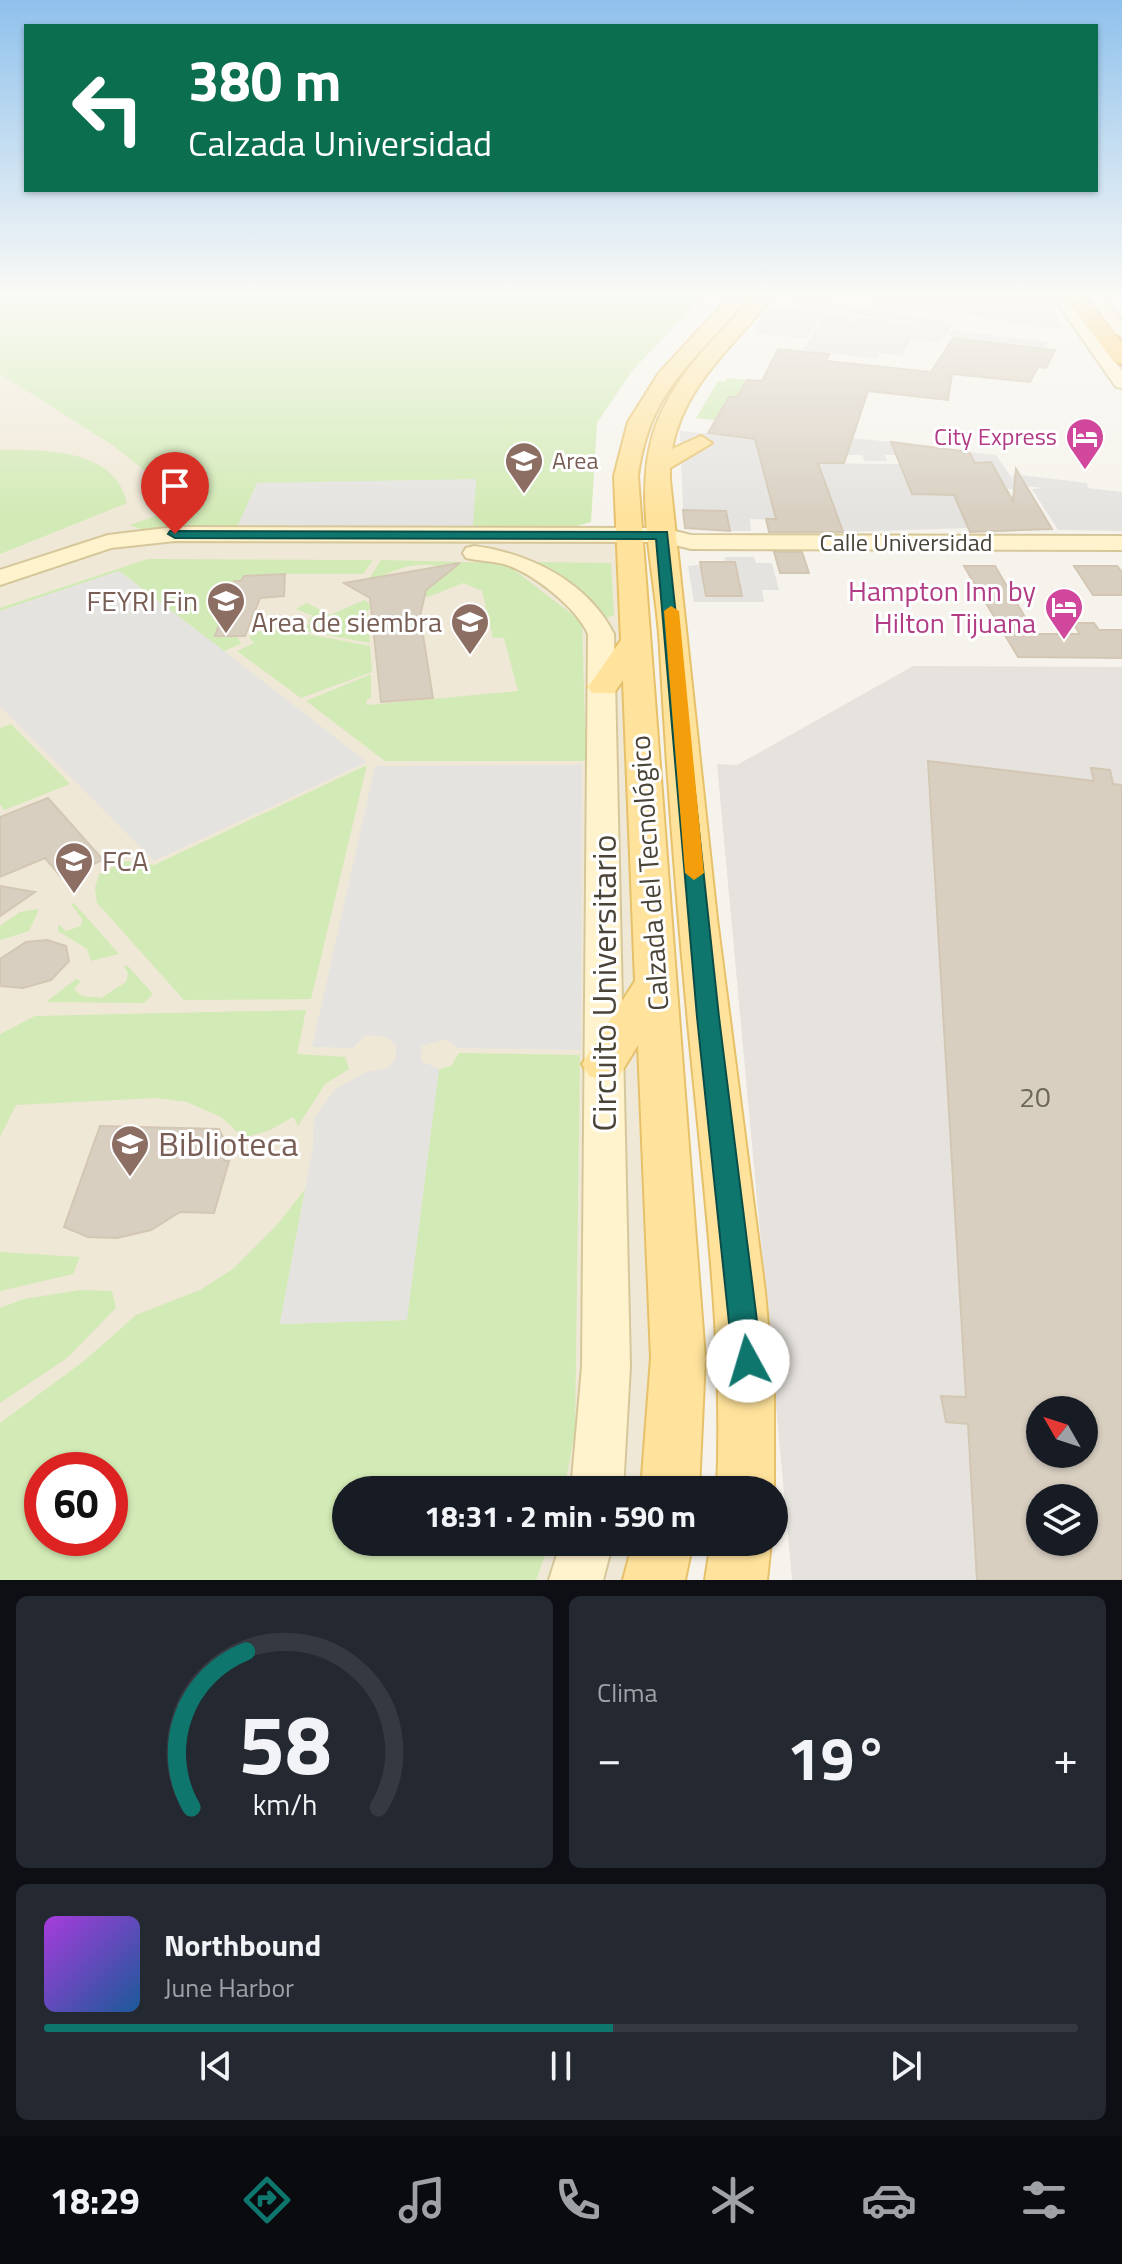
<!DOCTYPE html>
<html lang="es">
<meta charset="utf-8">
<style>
body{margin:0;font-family:"Titillium Web",sans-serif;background:#242831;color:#f1f3f6;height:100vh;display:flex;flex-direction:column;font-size:30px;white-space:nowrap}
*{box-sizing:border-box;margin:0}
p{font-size:26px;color:#9ea1a6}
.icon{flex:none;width:44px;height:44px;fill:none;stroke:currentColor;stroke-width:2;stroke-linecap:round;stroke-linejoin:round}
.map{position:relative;height:1580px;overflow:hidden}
.details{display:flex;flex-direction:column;gap:16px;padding:16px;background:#0d0f14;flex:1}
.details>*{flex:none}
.banner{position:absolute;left:24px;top:24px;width:1074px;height:168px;border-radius:0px;box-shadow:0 2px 6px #0004;background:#0b6e4f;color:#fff;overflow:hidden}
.needle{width:52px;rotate:309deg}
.fabs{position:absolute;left:1026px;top:1396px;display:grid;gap:16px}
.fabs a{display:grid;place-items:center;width:72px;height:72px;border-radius:50%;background:#171b24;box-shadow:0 2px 6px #0004;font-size:40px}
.speed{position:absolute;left:24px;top:1452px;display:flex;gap:16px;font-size:40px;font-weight:700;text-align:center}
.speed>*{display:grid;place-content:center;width:104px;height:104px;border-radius:50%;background:#171b24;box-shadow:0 2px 6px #0004;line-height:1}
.speed .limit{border:12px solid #d22;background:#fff;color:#111}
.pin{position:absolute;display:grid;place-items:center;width:68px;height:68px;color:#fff;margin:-82px -34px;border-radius:50% 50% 50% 0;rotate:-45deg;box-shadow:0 0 8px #0007}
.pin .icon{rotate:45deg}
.me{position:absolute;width:88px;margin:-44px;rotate:354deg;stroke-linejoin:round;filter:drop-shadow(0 0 6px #0008)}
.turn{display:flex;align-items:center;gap:28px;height:168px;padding:0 32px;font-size:36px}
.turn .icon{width:104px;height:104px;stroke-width:2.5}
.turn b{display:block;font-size:56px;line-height:68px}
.big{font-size:60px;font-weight:700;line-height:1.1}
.details .tile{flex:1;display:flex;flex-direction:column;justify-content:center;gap:12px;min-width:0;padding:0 28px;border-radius:12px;background:#242831}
.details .dial{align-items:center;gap:0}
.dial svg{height:208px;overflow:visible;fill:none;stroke:#363941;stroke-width:7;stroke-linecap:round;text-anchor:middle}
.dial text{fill:#f1f3f6;stroke:none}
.song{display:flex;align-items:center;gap:24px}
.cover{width:96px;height:96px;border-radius:12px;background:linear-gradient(135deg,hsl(280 70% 55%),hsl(210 70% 35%))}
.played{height:8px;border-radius:4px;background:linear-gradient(90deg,#0f766e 55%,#363941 55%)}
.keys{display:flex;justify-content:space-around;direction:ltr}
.heat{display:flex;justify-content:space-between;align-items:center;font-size:44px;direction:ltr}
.details .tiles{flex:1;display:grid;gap:16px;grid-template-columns:1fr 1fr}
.tile:last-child{grid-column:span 2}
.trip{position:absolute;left:332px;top:1476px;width:456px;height:80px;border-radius:40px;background:#171b24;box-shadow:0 2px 6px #0004;font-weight:700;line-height:80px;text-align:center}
.dock{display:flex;height:128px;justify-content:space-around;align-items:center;background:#090b0e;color:#9ea1a6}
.dock .icon{width:56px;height:56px}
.dock .selected{color:#0f766e}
.dock b{font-size:36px;color:#f1f3f6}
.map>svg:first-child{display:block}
.industrial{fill:#e6e2dd;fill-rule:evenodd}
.education{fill:#efe8d6;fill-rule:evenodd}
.green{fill:#d2eab5;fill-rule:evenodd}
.parking{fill:#e5e3e0}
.building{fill:#d8cfc1;stroke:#d3c7b4;stroke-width:2;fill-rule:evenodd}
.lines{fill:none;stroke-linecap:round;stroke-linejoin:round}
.secondary-casing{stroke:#d6c79b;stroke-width:4}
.primary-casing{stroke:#e6c16a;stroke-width:4}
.highway-casing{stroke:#e0a43c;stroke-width:4}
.secondary{fill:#fff3cd;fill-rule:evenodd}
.primary{fill:#ffe39c;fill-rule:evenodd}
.highway{fill:#ffcf6e;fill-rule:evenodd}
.route{fill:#0f766e;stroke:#0a4d48;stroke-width:2}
.slow{fill:#f59e0b}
.labels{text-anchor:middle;stroke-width:6;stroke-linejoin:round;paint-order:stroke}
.far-hotel-label{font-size:24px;fill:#b23c85;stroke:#fff;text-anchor:end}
.far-education-label{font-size:24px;fill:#785e54;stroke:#fff;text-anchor:start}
.far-street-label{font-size:24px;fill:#4b4439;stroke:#fff}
.hotel-label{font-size:28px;fill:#b23c85;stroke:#fff;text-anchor:end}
.education-label{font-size:28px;fill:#785e54;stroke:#fff;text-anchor:end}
.street-label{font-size:28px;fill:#4b4439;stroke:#fff}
.near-number-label{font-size:28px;fill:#6e675b}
.near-street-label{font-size:34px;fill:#4b4439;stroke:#fff}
.near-education-label{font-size:34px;fill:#785e54;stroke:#fff;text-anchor:start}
</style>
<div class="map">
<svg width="1122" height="1580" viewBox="0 0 1122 1580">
<rect width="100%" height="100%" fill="#f6f3ec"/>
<path class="industrial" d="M 913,666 L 1122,667 L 1122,1580 L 792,1580 L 717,764 L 737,765 ZM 1040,1410 L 1084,1410 L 1084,1454 L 1040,1454 ZM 1040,1498 L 1084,1498 L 1084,1542 L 1040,1542 Z"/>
<path class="education" d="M 0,370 L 473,525 L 615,529 L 622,615 L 652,1362 L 646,1490 L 346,1490 L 346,1542 L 634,1542 L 625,1580 L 0,1580 ZM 42,1470 L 110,1470 L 110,1538 L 42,1538 Z"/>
<path class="green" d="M 0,295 L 704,295 L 632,371 L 597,423 L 591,522 L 567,529 L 145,531 L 130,525 L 187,505 L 114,446 L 0,374 Z
M 727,378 L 747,380 L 737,397 L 729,397 L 726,402 L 731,422 L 696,418 L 718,381 L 725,382 Z
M 0,450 C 45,450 115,448 127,503 L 0,554 Z
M 148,559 L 373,560 L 363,574 L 268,574 L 234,581 L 216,635 L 237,636 L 241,644 L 224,651 L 119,571 L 0,611 L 0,608 Z
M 381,560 L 505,563 L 582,622 L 586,761 L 385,761 L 306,701 L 371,674 L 371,698 L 366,700 L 367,705 L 518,691 L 504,638 L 493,638 L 482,591 L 463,583 L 428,597 L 420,594 L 450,571 C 423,556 388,570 364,587 Z
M 535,562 L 611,563 L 614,615 L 607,618 Z
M 364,600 L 373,606 L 367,611 L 370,643 L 284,627 L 304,627 L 310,623 L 308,620 L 313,616 L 296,609 L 307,603 L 330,615 Z
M 281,629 L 370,646 L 372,672 L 301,698 L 237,651 L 254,643 L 249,637 L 260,631 Z
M 11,724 L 70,784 L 4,810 L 0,804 L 0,728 Z
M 367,765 L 311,999 L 184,1000 L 97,903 L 95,888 L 99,874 L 125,861 L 154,865 Z
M 74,903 L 119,954 L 91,961 L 87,949 L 58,931 L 58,924 L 66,931 L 81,926 L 82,919 L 71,904 Z
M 39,909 L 29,931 L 0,940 L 0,926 L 20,912 Z
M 127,965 L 153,994 L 144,1003 L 46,1002 L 76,979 L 81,981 L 74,989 L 82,996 L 101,998 L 126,982 L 128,973 L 124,967 Z
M 306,1010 L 297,1054 L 345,1057 L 349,1069 L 325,1084 L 298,1126 L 293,1117 L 270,1130 L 244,1138 L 221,1117 L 187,1102 L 157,1098 L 16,1105 L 0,1137 L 0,1034 L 35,1016 Z
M 459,1053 L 580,1055 L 575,1432 L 564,1490 L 346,1490 L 346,1542 L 550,1542 L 536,1580 L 0,1580 L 0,1423 L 84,1361 L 136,1315 L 200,1290 L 233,1269 L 277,1225 L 305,1189 L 280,1324 L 406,1320 L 439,1069 L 451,1066 ZM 42,1470 L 110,1470 L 110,1538 L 42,1538 Z
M 0,1252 L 80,1257 L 73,1274 L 0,1291 Z
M 80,1290 L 112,1291 L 116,1308 L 67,1358 L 0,1403 L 0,1308 L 24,1299 Z"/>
<path class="parking" d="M 801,295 L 830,295 L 822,302 L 954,323 L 940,343 L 911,339 L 902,356 L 881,353 L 877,359 L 802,350 L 827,313 L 852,316 L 841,336 L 854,317 L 946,328 L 827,309 L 806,339 L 756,333 L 758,329 L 753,328 L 771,306 L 815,308 L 790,303 Z
M 850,295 L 1042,295 L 1066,328 L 1038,327 Z
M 952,330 L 1049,342 L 1045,348 L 949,336 Z
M 680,431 L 758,439 L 771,499 L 775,500 L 780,520 L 750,519 L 751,531 L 730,531 L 726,511 L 683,510 Z
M 784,431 L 891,442 L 897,455 L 885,455 L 887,461 L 865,461 L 862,455 L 804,455 Z
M 969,452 L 996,455 L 1012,478 L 1014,474 L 1087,483 L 1088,488 L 1122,492 L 1122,531 L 1058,530 L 1032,489 L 1042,488 L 1017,485 L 1016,490 L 1004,488 L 1005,483 L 985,480 Z
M 795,463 L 901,464 L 912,494 L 953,494 L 969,528 L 843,532 L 840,521 L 836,521 L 823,475 L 798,475 Z
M 476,479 L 473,526 L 237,527 L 257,483 Z
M 725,557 L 754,557 L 756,563 L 772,563 L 779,590 L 762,590 L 764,602 L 694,602 L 688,566 L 725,562 Z
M 119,571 L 224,651 L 367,762 L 154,861 L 0,706 L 0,611 Z
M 582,765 L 581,1050 L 459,1048 L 445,1039 L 422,1046 L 421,1061 L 439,1069 L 407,1320 L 280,1324 L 313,1147 L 314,1118 L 335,1089 L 367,1072 L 387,1068 L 396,1058 L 396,1046 L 388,1038 L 377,1035 L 365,1036 L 353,1048 L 312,1047 L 375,766 Z"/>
<path class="building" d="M 953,338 L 1055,350 L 1046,368 L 1038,367 L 1030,382 L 952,374 L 948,400 L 868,391 L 844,463 L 818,463 L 843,532 L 769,532 L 766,519 L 776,519 L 755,439 L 708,433 L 729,397 L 737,397 L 747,380 L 762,381 L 778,349 L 829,354 L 826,361 L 931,372 Z
M 891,442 L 969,452 L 975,463 L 991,462 L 1013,501 L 1016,469 L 1052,529 L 970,532 L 954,495 L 912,494 Z
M 683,510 L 726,511 L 730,531 L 685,528 Z
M 774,552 L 802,552 L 809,573 L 780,573 Z
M 700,562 L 735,562 L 742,596 L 706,596 Z
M 460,563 L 426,590 L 420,616 L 433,698 L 381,702 L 370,598 L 344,583 Z
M 964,566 L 995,566 L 1035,634 L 1080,634 L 1073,623 L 1094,623 L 1099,630 L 1122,630 L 1122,658 L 1018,657 Z
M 1074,566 L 1117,566 L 1122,572 L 1122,595 L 1093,595 Z
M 285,574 L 284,596 L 260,598 L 245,636 L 215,636 L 234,581 L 241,581 L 244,576 Z
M 928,761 L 1094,781 L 1091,768 L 1110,770 L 1113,784 L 1122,785 L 1122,1580 L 977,1580 L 968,1424 L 946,1422 L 941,1396 L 966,1397 ZM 1040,1410 L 1084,1410 L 1084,1454 L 1040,1454 ZM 1040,1498 L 1084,1498 L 1084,1542 L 1040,1542 Z
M 48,798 L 103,860 L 62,878 L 45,858 L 0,877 L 0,817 Z
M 0,886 L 35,892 L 0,916 Z
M 47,940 L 66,946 L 69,961 L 51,980 L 23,988 L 0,986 L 0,959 L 26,942 Z
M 100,1126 L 219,1129 L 223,1137 L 224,1161 L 229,1161 L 214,1213 L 180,1212 L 151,1230 L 117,1238 L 88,1237 L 64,1227 Z"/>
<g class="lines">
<g class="secondary-casing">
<path id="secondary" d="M 1052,295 L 1067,295 L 1122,371 L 1122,388 L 1116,387 Z
M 1086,295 L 1101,295 L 1122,321 L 1122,336 L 1116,334 Z
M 175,527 L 663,528 L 691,535 L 1122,536 L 1122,550 L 691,549 L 663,542 L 175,541 L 111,548 L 0,585 L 0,570 L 108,535 Z
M 474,546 C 529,553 588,582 614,634 L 630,1367 L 623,1490 L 571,1490 L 582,1367 L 588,634 C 576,607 533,573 504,564 C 492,561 479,561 466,558 L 463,553 L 466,548 Z
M 561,1542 L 613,1542 L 603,1580 L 549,1580 Z"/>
</g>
<g class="primary-casing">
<path id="primary" d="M 731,295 L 749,295 C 698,361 650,385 638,476 L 705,1358 L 699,1490 L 641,1490 L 651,1358 L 638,1045 L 619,1076 L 604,1081 L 589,1076 L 582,1064 L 635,981 L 623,680 L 614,693 L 592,693 L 588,687 L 621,640 L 614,476 L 628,422 L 659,373 Z
M 756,295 L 774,295 C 735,346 684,383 672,449 L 701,436 L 712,443 L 670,468 L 670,480 L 717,919 L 765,1292 L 774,1391 L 774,1493 L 717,1490 C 723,1357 708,1226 695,1094 C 680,946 668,797 660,649 C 657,579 633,501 653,434 C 670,378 717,336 756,295 Z
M 633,1542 L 693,1542 L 685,1580 L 623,1580 Z
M 711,1542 L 771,1542 L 767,1580 L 705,1580 Z"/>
</g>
<g class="highway-casing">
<path id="highway" d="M 1063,295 L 1084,295 L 1122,343 L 1122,364 L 1114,362 Z"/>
</g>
<use href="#secondary" class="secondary"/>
<use href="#primary" class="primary"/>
<use href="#highway" class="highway"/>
</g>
<linearGradient id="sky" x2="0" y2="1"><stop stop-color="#8fc1ec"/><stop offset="0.57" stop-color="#fbfaf6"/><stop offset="1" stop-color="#fbfaf6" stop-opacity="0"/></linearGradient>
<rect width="1122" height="517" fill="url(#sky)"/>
<path class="route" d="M 170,531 L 667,532 L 719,1017 L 762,1361 L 758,1370 L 748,1375 L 738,1370 L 733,1361 L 697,1017 L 656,539 L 175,538 L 168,534 Z"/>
<path class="slow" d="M 671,606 L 679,611 L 704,873 L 694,880 L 685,873 L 664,611 Z"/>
<defs>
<g id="hotel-pin" transform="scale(2)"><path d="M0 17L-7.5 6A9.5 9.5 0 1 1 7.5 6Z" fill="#d1479c" stroke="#fff"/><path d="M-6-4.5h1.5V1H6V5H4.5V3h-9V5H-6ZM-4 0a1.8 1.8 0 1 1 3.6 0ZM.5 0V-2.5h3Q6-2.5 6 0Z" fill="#fff"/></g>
<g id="school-pin" transform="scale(2)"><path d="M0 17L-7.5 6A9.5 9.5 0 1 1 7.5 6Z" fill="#8d6e63" stroke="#fff"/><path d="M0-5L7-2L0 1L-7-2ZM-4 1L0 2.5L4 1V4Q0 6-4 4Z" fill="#fff"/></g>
<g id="university-pin" transform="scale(2)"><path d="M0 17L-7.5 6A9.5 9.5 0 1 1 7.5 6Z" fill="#8d6e63" stroke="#fff"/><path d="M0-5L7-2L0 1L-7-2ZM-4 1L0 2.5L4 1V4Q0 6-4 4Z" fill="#fff"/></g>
</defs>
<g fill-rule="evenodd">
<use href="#hotel-pin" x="1085" y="437"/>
<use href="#school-pin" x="524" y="461"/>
<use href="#school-pin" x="226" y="601"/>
<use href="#hotel-pin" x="1064" y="607"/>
<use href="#school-pin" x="470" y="622"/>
<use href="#school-pin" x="74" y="861"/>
<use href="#university-pin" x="130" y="1144"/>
</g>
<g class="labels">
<g class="far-hotel-label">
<text x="1057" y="445">City Express</text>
</g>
<g class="far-education-label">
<text x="552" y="469">Area</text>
</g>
<g class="far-street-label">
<text x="906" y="551">Calle Universidad</text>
</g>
<g class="hotel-label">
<text x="1036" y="601">Hampton Inn by<tspan x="1036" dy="32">Hilton Tijuana</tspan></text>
</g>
<g class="education-label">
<text x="198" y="611">FEYRI Fin</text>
<text x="442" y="632">Area de siembra</text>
<text x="102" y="871" text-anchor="start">FCA</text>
</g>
<g class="street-label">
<text transform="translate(649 873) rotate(-94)" y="10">Calzada del Tecnológico</text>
</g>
<g class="near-number-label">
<text x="1035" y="1107">20</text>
</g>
<g class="near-street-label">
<text transform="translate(604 983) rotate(-90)" y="12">Circuito Universitario</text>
</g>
<g class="near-education-label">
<text x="158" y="1156">Biblioteca</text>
</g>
</g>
</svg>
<div class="fabs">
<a><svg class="needle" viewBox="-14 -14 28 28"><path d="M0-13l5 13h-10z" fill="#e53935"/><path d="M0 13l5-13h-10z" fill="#9ea1a6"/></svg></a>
<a><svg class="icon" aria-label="layers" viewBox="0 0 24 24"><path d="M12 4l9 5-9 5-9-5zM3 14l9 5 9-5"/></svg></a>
</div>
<div class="speed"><div class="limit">60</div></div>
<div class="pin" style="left:175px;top:534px;background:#d93025"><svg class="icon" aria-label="arrive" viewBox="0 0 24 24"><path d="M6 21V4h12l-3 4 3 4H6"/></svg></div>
<svg class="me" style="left:748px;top:1361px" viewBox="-20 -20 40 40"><circle r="19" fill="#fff"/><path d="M0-13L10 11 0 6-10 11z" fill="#0f766e"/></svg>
<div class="trip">18:31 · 2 min · 590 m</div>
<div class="banner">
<div class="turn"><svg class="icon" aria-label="left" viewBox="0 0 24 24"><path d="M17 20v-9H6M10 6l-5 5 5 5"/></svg><div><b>380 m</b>Calzada Universidad</div></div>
</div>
</div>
<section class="details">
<div class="tiles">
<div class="tile dial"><svg viewBox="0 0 100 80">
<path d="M14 69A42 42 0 1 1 86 69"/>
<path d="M14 69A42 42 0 0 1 35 9" stroke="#0f766e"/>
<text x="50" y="56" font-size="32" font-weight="700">58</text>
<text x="50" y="72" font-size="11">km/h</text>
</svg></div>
<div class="tile"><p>Clima</p>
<div class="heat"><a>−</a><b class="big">19°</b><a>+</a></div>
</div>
<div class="tile">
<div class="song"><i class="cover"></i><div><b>Northbound</b><p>June Harbor</p></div></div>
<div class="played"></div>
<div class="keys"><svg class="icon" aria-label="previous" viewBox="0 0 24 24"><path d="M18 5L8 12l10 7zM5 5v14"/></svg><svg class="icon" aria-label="pause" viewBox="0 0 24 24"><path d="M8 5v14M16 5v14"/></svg><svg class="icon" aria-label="next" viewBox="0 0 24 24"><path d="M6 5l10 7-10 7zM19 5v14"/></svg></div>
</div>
</div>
</section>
<nav class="dock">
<b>18:29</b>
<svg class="icon selected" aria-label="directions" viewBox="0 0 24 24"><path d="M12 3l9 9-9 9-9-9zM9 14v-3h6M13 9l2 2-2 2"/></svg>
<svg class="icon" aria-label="music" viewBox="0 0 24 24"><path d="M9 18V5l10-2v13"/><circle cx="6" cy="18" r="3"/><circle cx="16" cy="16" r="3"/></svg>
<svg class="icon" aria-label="phone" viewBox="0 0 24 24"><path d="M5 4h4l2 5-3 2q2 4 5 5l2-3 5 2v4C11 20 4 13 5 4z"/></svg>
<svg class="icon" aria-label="climate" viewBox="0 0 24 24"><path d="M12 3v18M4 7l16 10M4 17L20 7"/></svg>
<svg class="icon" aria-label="car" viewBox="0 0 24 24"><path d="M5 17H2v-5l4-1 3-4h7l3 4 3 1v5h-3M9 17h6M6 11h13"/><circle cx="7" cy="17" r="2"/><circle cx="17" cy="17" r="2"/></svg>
<svg class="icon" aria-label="filters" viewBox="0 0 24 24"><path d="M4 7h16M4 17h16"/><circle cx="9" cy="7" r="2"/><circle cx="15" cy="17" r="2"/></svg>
</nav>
